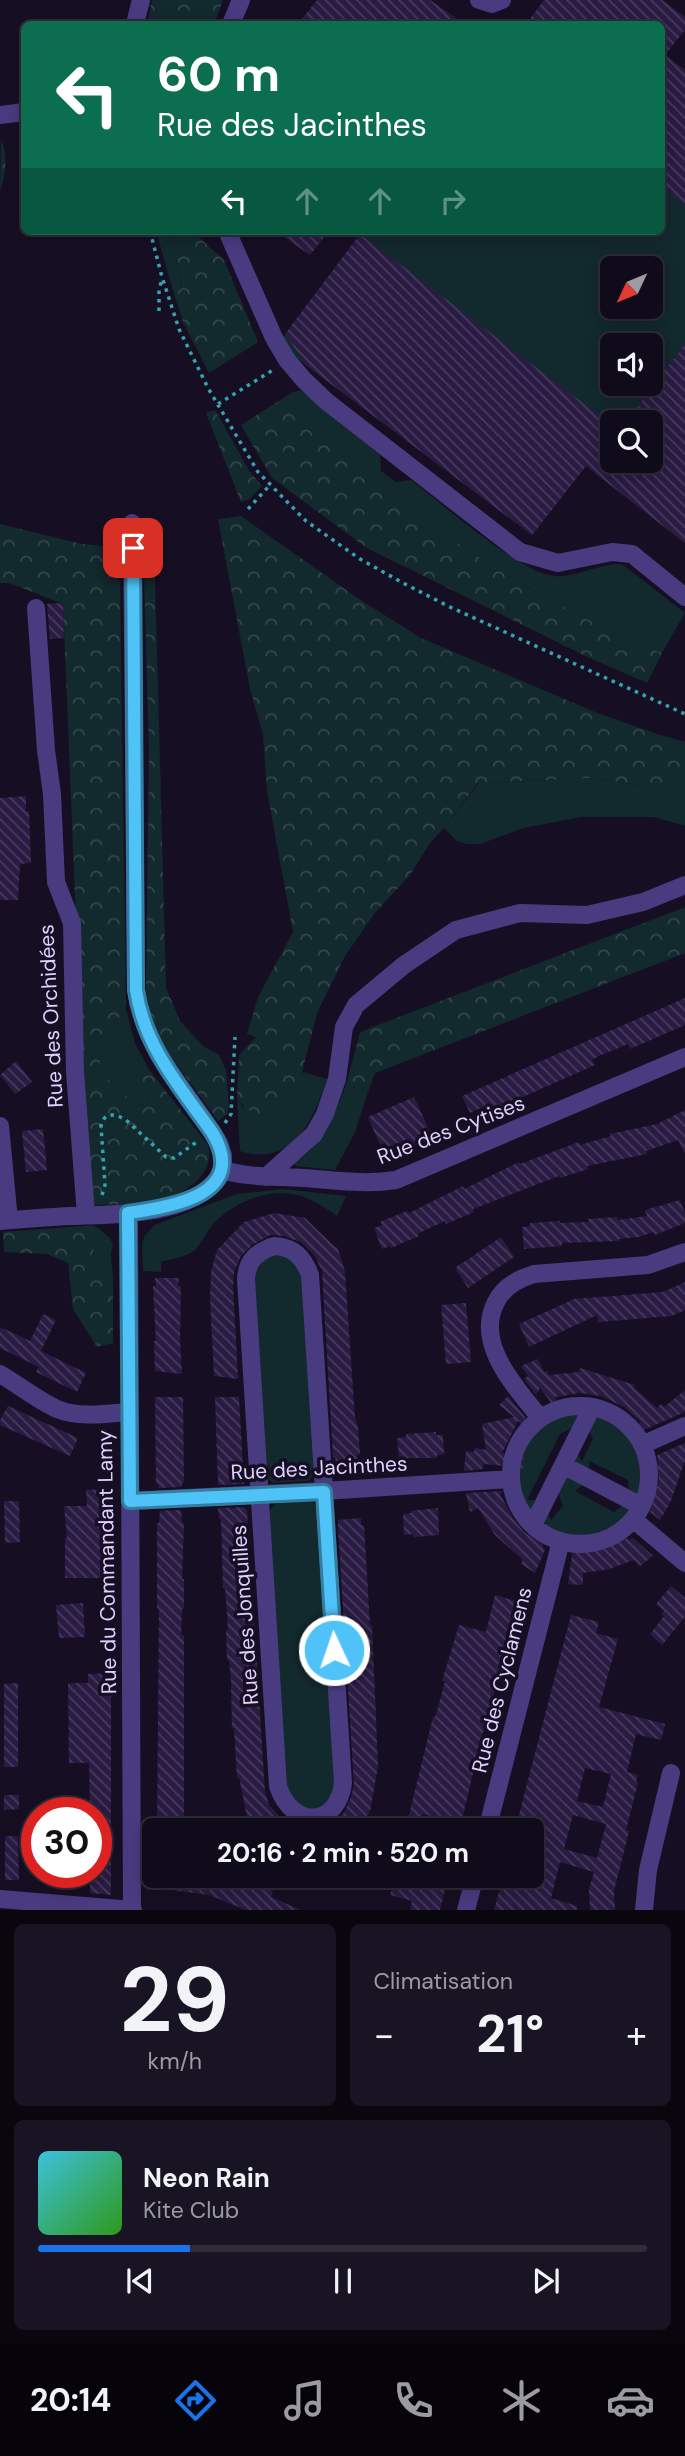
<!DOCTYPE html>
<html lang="fr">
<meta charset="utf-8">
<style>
body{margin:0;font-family:"DM Sans",sans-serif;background:#191423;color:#f1f3f6;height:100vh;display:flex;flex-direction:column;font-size:26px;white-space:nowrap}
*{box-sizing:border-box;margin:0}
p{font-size:23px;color:#9c9ba2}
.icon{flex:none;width:38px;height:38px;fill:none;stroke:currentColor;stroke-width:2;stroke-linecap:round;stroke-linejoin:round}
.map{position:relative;height:1910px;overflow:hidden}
.side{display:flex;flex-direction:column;gap:14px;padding:14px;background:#09060e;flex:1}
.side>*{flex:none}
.banner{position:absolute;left:21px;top:21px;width:644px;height:214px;border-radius:10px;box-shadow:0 4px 18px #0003,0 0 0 2px #302b39;background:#0b6e4f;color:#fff;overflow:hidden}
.needle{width:46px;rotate:226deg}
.buttons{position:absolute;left:600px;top:256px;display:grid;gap:14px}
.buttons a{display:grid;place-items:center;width:63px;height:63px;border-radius:10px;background:#100b1a;box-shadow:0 4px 18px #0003,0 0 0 2px #302b39;font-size:35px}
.speed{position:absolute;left:21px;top:1797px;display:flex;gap:14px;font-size:35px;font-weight:700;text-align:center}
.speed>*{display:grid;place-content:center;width:91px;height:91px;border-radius:50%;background:#100b1a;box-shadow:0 4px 18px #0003,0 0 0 2px #302b39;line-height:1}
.speed .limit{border:10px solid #d22;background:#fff;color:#111}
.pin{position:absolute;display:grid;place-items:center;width:60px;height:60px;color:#fff;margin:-30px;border-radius:14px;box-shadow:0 4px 10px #0006}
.me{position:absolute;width:77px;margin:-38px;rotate:357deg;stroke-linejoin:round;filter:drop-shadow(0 0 5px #0008)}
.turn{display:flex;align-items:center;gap:24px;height:147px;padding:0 21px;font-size:32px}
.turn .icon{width:91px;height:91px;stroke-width:2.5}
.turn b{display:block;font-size:49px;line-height:60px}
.lanes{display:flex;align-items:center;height:66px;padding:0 21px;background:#0003;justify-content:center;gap:35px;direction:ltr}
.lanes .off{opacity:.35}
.big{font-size:52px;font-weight:700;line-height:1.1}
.side .tile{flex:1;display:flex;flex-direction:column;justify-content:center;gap:10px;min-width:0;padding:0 24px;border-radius:10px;background:#191423}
.side .dial{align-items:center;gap:0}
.dial b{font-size:91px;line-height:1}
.song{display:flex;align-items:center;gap:21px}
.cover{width:84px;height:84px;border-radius:10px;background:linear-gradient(135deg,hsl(190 70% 55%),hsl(110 70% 35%))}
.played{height:7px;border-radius:4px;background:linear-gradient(90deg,#1a73e8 25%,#302b39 25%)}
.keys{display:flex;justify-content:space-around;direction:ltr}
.heat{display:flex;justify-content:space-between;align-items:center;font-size:38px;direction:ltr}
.side .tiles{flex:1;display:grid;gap:14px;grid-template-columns:1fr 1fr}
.tile:last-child{grid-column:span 2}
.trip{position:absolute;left:142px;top:1818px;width:402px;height:70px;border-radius:10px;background:#100b1a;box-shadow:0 4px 18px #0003,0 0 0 2px #302b39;font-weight:700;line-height:70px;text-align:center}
.tabs{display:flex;height:112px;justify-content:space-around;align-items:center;background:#06040a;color:#9c9ba2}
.tabs .icon{width:49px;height:49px}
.tabs .current{color:#1a73e8}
.tabs b{font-size:32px;color:#f1f3f6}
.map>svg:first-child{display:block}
.green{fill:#12292d;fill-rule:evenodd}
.forest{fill:url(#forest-crowns)}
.building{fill:url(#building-back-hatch);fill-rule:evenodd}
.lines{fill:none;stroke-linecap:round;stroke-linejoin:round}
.path{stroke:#33a4b1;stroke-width:3.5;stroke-dasharray:3.5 5;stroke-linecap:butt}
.minor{stroke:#493b80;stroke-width:18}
.route-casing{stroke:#337fa1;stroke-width:18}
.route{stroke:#4fc3f7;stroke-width:12}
.labels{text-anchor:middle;stroke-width:7;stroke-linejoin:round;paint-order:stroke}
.street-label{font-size:21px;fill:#ded2fe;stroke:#160f23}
</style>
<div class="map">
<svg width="685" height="1910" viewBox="0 0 685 1910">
<defs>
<pattern id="forest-crowns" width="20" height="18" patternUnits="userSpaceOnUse" patternTransform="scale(1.75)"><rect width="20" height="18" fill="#12292d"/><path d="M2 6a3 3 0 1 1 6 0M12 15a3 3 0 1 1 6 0" fill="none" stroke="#34474c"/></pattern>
<pattern id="building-back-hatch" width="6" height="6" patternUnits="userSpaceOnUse" patternTransform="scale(1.75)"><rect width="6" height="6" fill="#2a1b43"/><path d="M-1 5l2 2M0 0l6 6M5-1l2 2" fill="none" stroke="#483b5f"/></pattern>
</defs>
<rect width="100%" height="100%" fill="#160f23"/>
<path class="green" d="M 662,52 L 685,70 L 685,543 L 593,472 L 612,441 L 612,460 L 651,460 L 651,422 L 612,422 L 612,432 L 532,535 L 278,344 L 360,235 L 355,231 L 662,231 ZM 612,268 L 651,268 L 651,306 L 612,306 ZM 612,345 L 651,345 L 651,383 L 612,383 Z
M 156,231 L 166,231 L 174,250 L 182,289 L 174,294 Z
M 301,390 L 380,455 L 381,471 L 396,482 L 411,480 C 442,503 518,572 554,576 C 577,578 599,563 622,564 L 685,613 L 662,653 C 556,610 445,544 360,466 C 346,454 329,441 317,427 C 309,416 301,404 293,392 Z
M 592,778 L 672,790 L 685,795 L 685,826 L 654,817 L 581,817 L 524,828 L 480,844 L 467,844 L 457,841 L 444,828 L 479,783 Z
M 126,1009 L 135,1043 L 150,1071 L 137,1077 L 149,1103 L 136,1106 L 100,1073 L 100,1040 Z
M 303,1072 L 327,1079 C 314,1120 292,1168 240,1151 L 237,1098 L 243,1107 L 302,1075 Z
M 346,1085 L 368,1092 L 355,1132 L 335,1170 L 295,1166 L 294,1163 C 325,1143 333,1118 346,1085 Z
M 284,1189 L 346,1196 L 337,1216 C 327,1209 316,1201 304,1197 C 273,1186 237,1200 215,1222 C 207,1230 203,1241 196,1249 C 190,1256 171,1259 161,1262 L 161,1272 L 143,1271 L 142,1244 L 144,1237 L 154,1225 L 237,1194 Z
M 94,1225 L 109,1237 L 113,1244 L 111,1254 L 113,1277 L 93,1267 L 94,1244 L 83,1226 Z
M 282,1253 L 301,1267 L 315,1474 L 308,1481 L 273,1483 L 265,1477 L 253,1273 L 263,1256 Z
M 577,1412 L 580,1424 L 560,1434 L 527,1500 L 540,1500 L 532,1514 C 508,1487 513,1441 545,1422 C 554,1416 566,1414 577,1412 Z
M 597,1416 C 628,1421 654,1467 639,1495 L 629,1494 L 628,1480 L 589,1461 L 589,1473 L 572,1465 L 575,1450 L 582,1461 L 593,1439 L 587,1427 Z
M 565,1475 L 585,1483 L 575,1491 L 614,1512 L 626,1503 L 630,1510 C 622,1518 614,1526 603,1530 C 586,1538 552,1539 542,1519 L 546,1510 L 551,1520 L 563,1506 L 556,1488 Z
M 310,1500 L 318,1507 L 337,1785 C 333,1798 320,1817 303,1808 C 297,1805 291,1796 286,1791 L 268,1513 L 276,1502 Z"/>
<path class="forest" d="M 152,0 L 223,0 L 214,24 L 147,24 Z
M 1,140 C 9,156 5,174 0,192 Z
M 166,231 L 192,231 L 224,260 L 258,342 L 209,373 L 183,322 L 174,294 L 182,288 L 174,250 Z
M 293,392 C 301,404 309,416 317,427 C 329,441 346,454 360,466 C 445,544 556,610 662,653 L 647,683 L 583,655 L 367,548 L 272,478 L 241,425 Z
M 215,410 L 250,472 L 262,486 L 250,499 L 241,502 L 206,413 Z
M 241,516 L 362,601 L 421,638 L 595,712 L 657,734 L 685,742 L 685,795 L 672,790 L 592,778 L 478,783 L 444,828 L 430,843 L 410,875 L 374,914 L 345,956 L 317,1013 L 300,1080 L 291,1095 L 264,1115 C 251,1113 244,1108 237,1098 L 239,1055 L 256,1037 L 247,1034 L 258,997 L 293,932 L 267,791 L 263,734 L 250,689 L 218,519 Z
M 0,524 L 82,544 L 114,547 L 120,583 L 126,1009 L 100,1040 L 100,1072 L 137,1106 L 149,1103 L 136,1077 L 150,1071 L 208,1145 C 217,1178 177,1198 149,1203 C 131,1205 112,1204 94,1205 L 82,1067 L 63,604 L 9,583 L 0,583 Z
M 154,542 L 166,988 L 180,1021 L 204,1047 L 219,1055 L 226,1070 L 229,1106 L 227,1114 L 218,1121 L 162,1044 L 151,1019 L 146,990 L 149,747 L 143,544 Z
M 685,907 L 685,953 L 375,1073 L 368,1092 L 346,1085 L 360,1032 Z
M 83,1226 L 94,1244 L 93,1267 L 113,1277 L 113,1343 L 97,1347 L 73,1309 L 68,1263 L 47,1254 L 4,1252 L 3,1232 Z"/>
<path class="building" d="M 317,0 L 430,0 L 465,24 L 298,24 Z
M 544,0 L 662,0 L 685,17 L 685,30 L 665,55 L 685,70 L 685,205 L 662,187 L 662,24 L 526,24 Z
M 275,231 L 329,231 L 310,255 Z
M 360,234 L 612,425 L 612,460 L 651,460 L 651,422 L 626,422 L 685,344 L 685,543 L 586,466 L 532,535 L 307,366 L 285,334 Z
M 63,603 L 64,638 L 50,639 L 47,604 Z
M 26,796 L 26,811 L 29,811 L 31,863 L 20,864 L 18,900 L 0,900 L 0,798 Z
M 685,998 L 685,1025 L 630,1049 L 628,1044 L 601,1055 L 592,1060 L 595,1065 L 482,1115 L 479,1109 L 470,1113 L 462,1096 Z
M 16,1061 L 32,1082 L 15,1094 L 0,1075 Z
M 414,1097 L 433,1138 L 391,1157 L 385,1143 L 380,1145 L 368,1117 Z
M 685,1110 L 685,1154 L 678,1140 L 646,1151 L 647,1154 L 587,1166 L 588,1169 L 560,1178 L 559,1176 L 473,1209 L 474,1212 L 446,1224 L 445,1221 L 417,1234 L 419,1236 L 391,1248 L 390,1246 L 382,1249 L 374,1228 L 382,1225 L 380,1222 L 407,1211 L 409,1213 L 463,1186 L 464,1189 L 519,1162 L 520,1164 L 579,1142 L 580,1145 L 611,1136 L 610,1134 L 657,1124 Z
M 43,1129 L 47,1170 L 26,1172 L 22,1131 Z
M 680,1200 L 685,1213 L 685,1223 L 655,1235 L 653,1232 L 639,1237 L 619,1239 L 619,1241 L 562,1243 L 562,1246 L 524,1249 L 522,1227 L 530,1226 L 530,1223 L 560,1221 L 560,1223 L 589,1222 L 588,1219 L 617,1217 L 618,1220 L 647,1216 L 645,1210 Z
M 274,1213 L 305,1218 L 335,1247 L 337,1247 L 341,1258 L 345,1272 L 355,1418 L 358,1427 L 360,1454 L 357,1455 L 358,1463 L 336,1464 L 335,1457 L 333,1457 L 322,1271 L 315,1256 L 301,1242 L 284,1236 L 270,1235 L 252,1245 L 241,1256 L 234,1272 L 233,1287 L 238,1379 L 214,1376 L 210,1297 L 211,1272 L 217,1250 L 244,1222 Z
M 501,1237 L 514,1257 L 468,1288 L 455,1268 Z
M 155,1278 L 179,1278 L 178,1286 L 181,1286 L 180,1341 L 182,1374 L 155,1371 L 154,1341 L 156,1341 L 153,1286 L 156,1286 Z
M 685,1282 L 685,1310 L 672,1316 L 598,1322 L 597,1315 L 529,1347 L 519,1324 L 574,1299 L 663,1292 Z
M 466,1303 L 471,1362 L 446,1364 L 441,1305 Z
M 43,1314 L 56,1320 L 41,1351 L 86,1373 L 77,1392 L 36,1372 L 39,1367 L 0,1348 L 0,1327 L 30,1341 Z
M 538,1359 L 544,1372 L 547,1371 L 549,1375 L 579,1372 L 580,1368 L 635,1385 L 633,1387 L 657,1408 L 661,1404 L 664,1407 L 685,1390 L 685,1412 L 630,1436 L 629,1433 L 641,1422 L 624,1407 L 601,1396 L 580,1393 L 555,1397 L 558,1412 L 540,1388 L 536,1395 L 524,1379 L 528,1376 L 521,1366 Z
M 508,1396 L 525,1417 L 526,1427 L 518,1421 L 502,1453 L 524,1458 L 523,1468 L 484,1464 L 482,1469 L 464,1471 L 466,1451 L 474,1452 L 475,1448 L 486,1450 L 482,1424 L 514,1417 L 499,1405 Z
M 155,1397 L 183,1397 L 184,1483 L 182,1482 L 182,1487 L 159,1488 L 158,1484 L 156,1484 Z
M 215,1397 L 239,1397 L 244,1484 L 218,1485 Z
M 8,1406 L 78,1438 L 70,1456 L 0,1425 L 0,1420 Z
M 436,1432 L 436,1435 L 443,1435 L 444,1454 L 437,1455 L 437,1458 L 399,1458 L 397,1438 L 406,1437 L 406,1434 Z
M 685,1443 L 685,1460 L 671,1501 L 660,1520 L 650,1512 L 659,1481 L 657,1455 Z
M 109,1489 L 110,1578 L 65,1578 L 65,1538 L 67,1538 L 64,1506 L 87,1506 L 86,1490 Z
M 504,1491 L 500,1494 L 513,1518 L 524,1532 L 542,1544 L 545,1550 L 535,1573 L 521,1564 L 523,1560 L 495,1535 L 478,1508 L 470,1512 L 466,1493 Z
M 4,1501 L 19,1501 L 20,1542 L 5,1543 Z
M 243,1507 L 247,1510 L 265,1792 L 269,1805 L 292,1830 L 259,1830 L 247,1817 L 239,1777 L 237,1778 L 234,1728 L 232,1728 L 231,1680 L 229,1660 L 227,1660 L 226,1630 L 228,1629 L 225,1588 L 223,1588 L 221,1519 L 219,1519 L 218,1508 Z
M 438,1508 L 439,1535 L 414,1537 L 413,1534 L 404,1535 L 403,1514 L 411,1513 L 411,1511 Z
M 181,1510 L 182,1523 L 184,1523 L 182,1579 L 184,1579 L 184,1609 L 182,1609 L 181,1635 L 184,1635 L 184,1830 L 157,1830 L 159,1609 L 157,1608 L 157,1523 L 159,1523 L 160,1511 Z
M 361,1518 L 361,1525 L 364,1525 L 370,1625 L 372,1625 L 378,1766 L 370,1812 L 355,1830 L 322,1830 L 343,1814 L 350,1800 L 354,1785 L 338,1527 L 338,1520 Z
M 575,1534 L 585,1535 L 584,1553 L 605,1549 L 627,1538 L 629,1540 L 633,1538 L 653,1556 L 640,1566 L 634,1560 L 609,1569 L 583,1573 L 583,1585 L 568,1584 Z
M 671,1586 L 685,1598 L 685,1617 L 662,1645 L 650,1634 L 664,1616 L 661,1614 L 664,1611 L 656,1604 Z
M 495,1595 L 519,1602 L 479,1747 L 461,1824 L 423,1814 L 419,1830 L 406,1827 L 433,1717 L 435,1717 L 440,1700 L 445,1681 L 442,1681 L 459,1625 L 486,1632 Z
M 83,1603 L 85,1637 L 59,1638 L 56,1605 Z
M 571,1615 L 599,1622 L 596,1633 L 618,1639 L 599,1707 L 665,1724 L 661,1740 L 636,1734 L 627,1772 L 638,1775 L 636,1782 L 638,1783 L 626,1830 L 629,1831 L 614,1891 L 615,1910 L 590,1910 L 589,1889 L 594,1872 L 560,1862 L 551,1898 L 577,1906 L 577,1910 L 494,1910 L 503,1876 L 532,1876 L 532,1830 L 515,1830 ZM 585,1768 L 611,1774 L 603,1807 L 577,1801 ZM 573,1815 L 606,1824 L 597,1858 L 564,1849 Z
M 110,1673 L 111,1690 L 111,1895 L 90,1893 L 90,1872 L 96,1872 L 96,1813 L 90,1813 L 89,1763 L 69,1763 L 68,1683 L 88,1683 L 88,1674 Z
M 18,1683 L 18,1767 L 4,1767 L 4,1684 Z
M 4,1795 L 19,1795 L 19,1809 L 4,1810 Z
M 5,1836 L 18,1836 L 19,1880 L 5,1880 Z
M 161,1876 L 235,1876 L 273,1891 L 271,1897 L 301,1910 L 246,1910 L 209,1895 L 163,1889 Z
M 394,1877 L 445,1890 L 440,1910 L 410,1910 L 412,1901 L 390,1895 Z"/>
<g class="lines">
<path class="path" d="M 150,231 L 162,277 L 179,329 L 208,388 L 258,472 L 306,521 L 360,559 L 403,583 L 450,607 L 685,714
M 159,311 L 159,290 L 162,279
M 218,404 L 273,370
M 248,509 L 269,486
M 225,1123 L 231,1114 L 235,1037
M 102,1195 L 105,1185 L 101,1126 C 104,1111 116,1114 126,1120 L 166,1157 L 174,1158 L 198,1141"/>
<path class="minor" d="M 479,0 L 492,4 L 502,0
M 135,24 L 141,0
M 231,24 L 241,0
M 0,115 L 24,112
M 227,231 L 274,338 L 287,360 L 304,380 L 326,401 L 520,552 L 558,563 L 612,552 L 632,554 L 685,597
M 132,523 L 136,990 C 145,1053 188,1091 219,1143 L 223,1155 L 223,1170
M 36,608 L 46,750 L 52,794 L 56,882 L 72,923 L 75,1072 L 86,1215
M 0,1126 L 9,1220
M 223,1170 C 250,1178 276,1176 304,1178 C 335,1180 364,1185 396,1180 L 685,1057
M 266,1177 L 314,1134 L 325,1114 L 337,1079 L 344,1027 L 356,1005 L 404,965 L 456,930 L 520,913 L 587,915 L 643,902 L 685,885
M 129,1213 L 132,1910
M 0,1221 C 23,1219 46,1217 70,1216 C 114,1214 200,1217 223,1170
M 274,1246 C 294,1247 303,1257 310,1275 L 343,1783 C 338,1826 293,1831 278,1786 L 246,1279 C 247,1260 257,1252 274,1246 Z
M 0,1374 C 19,1385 37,1400 57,1409 C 79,1418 105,1414 129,1412
M511 1475a69 69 0 1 1 138 0a69 69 0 1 1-138 0Z
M 540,1418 C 516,1387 474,1344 496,1302 C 503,1287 518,1279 534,1274 L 648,1265 L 685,1252
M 642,1445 L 685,1426
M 563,1465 L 641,1506
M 130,1501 L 324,1491 L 511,1479
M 633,1519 L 685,1563
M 533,1525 L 592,1407
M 487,1830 L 561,1541
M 0,1899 L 133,1910
M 466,1910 L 475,1876
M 644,1910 L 648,1870 L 671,1773"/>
</g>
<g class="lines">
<g class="route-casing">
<path id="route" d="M 133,548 L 136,990 C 144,1046 180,1087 212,1132 C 250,1194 173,1207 128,1213 L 130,1501 L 324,1492 L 334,1650"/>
</g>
<use href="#route" class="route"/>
</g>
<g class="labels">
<g class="street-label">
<text transform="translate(51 1016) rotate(-93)" y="7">Rue des Orchidées</text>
<text transform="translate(451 1130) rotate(-21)" y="7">Rue des Cytises</text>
<text transform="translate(319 1468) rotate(-3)" y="7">Rue des Jacinthes</text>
<text transform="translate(107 1562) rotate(-91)" y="7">Rue du Commandant Lamy</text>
<text transform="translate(245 1615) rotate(-94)" y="7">Rue des Jonquilles</text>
<text transform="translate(502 1680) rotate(-76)" y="7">Rue des Cyclamens</text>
</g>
</g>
</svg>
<div class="buttons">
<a><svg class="needle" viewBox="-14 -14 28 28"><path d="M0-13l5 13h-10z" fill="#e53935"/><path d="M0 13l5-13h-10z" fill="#9c9ba2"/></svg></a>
<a><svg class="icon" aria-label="sound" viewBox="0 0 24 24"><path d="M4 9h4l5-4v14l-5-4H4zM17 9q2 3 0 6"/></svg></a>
<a><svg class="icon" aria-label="search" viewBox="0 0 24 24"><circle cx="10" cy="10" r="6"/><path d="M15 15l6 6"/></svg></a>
</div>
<div class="speed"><div class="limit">30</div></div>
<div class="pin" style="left:133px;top:548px;background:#d93025"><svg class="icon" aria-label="arrive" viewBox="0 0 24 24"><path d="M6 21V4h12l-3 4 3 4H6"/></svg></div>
<svg class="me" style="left:334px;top:1650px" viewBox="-20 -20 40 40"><circle r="17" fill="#4fc3f7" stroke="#fff" stroke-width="3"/><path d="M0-11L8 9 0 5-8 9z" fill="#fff"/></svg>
<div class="trip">20:16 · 2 min · 520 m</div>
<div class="banner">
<div class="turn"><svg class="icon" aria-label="left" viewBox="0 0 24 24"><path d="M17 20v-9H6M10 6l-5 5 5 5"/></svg><div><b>60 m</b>Rue des Jacinthes</div></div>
<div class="lanes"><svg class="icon" aria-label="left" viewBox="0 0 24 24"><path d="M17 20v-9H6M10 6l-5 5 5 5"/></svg><svg class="icon off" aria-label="ahead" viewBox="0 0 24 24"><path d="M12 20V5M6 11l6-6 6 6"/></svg><svg class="icon off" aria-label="ahead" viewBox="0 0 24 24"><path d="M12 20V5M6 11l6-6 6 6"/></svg><svg class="icon off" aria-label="right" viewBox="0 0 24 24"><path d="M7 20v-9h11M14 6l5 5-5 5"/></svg></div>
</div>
</div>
<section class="side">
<div class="tiles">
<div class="tile dial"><b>29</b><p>km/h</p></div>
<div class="tile"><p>Climatisation</p>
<div class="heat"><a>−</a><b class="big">21°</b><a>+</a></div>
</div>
<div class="tile">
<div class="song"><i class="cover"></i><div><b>Neon Rain</b><p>Kite Club</p></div></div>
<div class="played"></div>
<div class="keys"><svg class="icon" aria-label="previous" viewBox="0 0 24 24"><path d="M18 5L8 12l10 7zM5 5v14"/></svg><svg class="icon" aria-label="pause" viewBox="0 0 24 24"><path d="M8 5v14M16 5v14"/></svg><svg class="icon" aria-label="next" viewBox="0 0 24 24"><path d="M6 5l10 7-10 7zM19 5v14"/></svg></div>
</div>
</div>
</section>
<nav class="tabs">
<b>20:14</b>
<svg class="icon current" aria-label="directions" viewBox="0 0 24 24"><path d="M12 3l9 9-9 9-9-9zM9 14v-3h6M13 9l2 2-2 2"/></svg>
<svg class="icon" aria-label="music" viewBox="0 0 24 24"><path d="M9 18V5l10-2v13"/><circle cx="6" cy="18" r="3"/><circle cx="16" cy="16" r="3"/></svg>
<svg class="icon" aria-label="phone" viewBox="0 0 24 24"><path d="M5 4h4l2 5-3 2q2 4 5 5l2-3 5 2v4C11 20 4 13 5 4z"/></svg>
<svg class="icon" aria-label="climate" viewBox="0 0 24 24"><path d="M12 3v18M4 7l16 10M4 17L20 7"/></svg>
<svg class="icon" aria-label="car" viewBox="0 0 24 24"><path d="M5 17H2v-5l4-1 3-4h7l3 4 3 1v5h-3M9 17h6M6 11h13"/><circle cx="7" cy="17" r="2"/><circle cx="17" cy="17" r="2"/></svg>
</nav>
